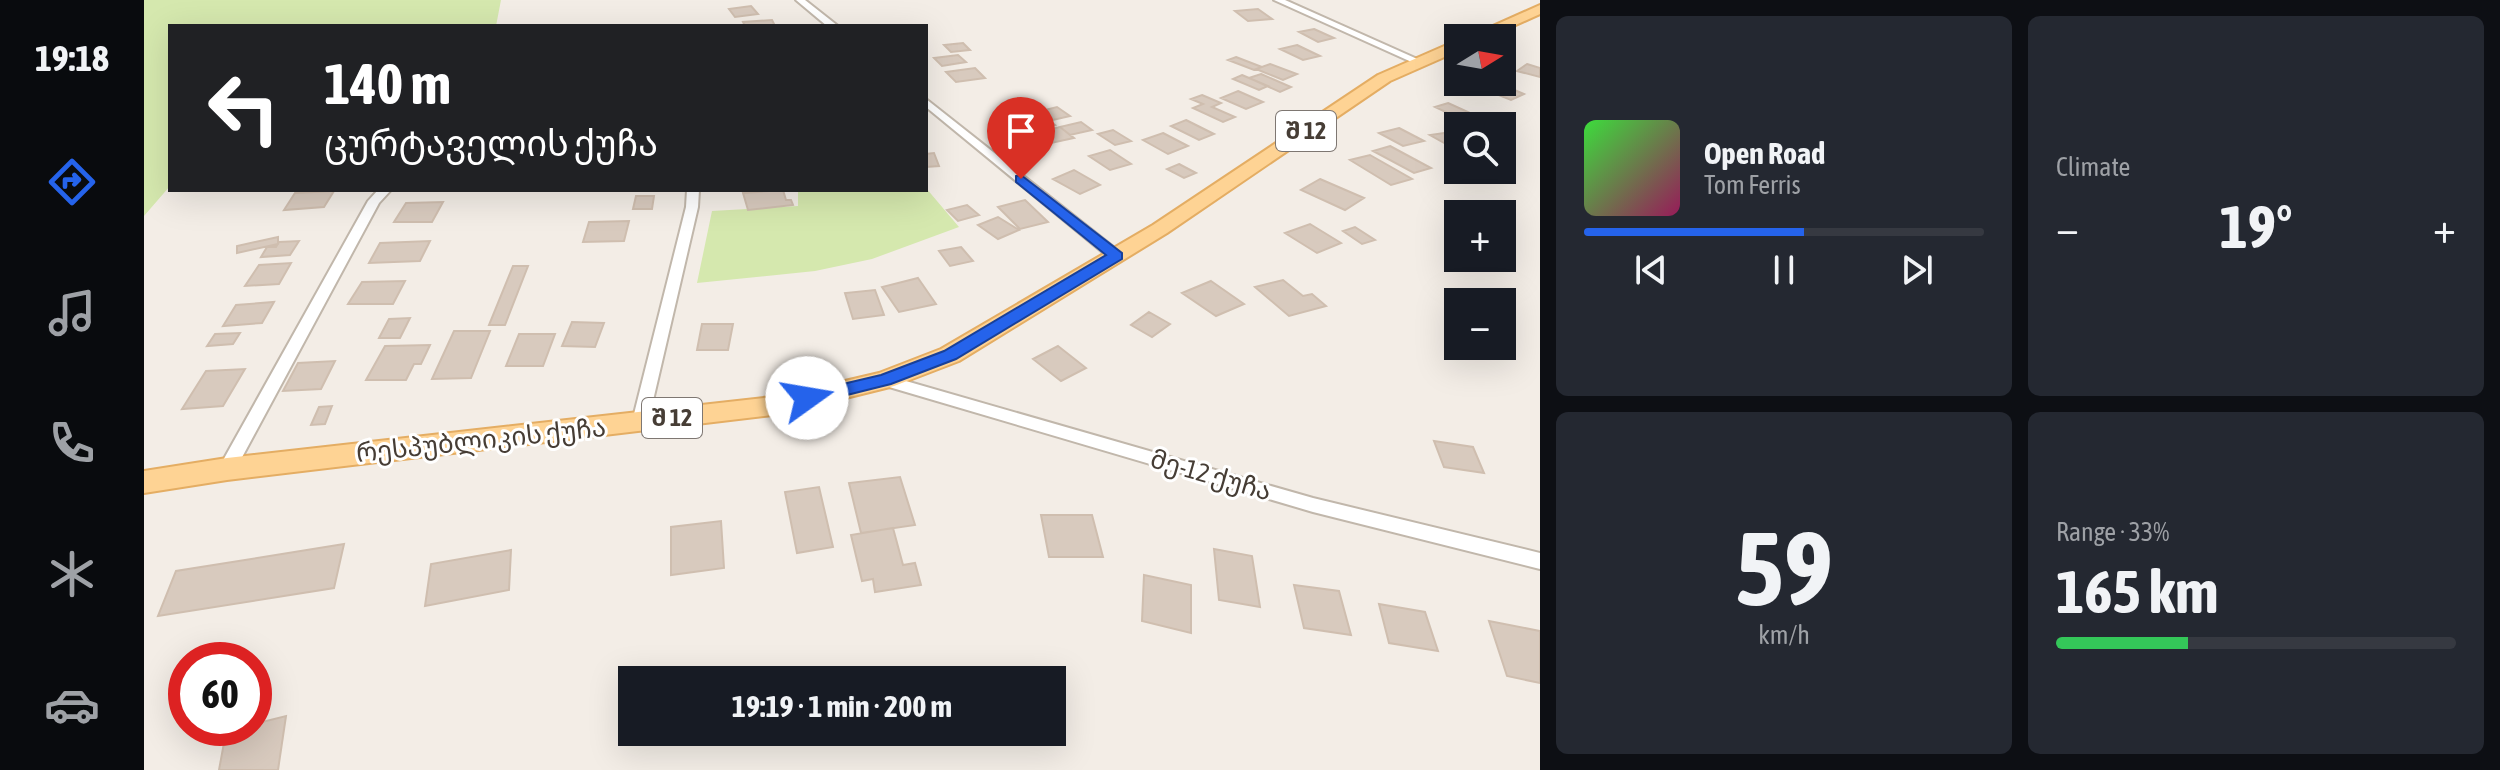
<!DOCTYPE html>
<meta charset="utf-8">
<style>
body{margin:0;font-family:"Asap Condensed","Noto Sans Georgian",sans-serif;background:#242831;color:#f1f3f6;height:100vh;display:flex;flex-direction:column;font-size:30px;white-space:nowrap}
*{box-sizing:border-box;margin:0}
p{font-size:26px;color:#9ea1a6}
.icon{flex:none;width:44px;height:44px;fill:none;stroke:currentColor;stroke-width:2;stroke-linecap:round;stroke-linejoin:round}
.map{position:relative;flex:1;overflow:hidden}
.drawer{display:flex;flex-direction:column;gap:16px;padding:16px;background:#0d0f14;width:960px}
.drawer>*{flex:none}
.guide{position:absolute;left:24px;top:24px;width:760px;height:168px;border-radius:0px;box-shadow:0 8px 32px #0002;background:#202124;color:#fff;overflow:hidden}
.needle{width:52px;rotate:79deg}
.buttons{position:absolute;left:1300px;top:24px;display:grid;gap:16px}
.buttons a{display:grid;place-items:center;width:72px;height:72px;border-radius:0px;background:#171b24;box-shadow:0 8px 32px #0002;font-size:40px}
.speed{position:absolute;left:24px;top:642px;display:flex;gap:16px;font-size:40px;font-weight:700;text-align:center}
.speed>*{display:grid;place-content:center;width:104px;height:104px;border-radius:50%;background:#171b24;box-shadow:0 8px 32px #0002;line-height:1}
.speed .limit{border:12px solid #d22;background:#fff;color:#111}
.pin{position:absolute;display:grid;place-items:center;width:68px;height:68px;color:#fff;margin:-82px -34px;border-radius:50% 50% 50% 0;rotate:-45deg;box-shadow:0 0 8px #0007}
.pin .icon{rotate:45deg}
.me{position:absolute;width:88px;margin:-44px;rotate:77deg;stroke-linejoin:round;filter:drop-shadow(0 0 6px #0008)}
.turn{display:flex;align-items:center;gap:28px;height:168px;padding:0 24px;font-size:36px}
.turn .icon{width:104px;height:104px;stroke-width:2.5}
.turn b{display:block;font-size:56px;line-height:68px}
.big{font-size:60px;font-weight:700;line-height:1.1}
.drawer .widget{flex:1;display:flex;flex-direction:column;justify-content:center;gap:12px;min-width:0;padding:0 28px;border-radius:12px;background:#242831}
.drawer .dial{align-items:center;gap:0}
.dial b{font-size:104px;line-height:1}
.song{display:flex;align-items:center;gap:24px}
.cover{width:96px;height:96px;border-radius:12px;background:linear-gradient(135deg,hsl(120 70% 55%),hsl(330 70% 35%))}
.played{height:8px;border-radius:4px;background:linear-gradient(90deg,#2563eb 55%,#363941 55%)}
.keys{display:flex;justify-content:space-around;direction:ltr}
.heat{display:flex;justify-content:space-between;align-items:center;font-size:44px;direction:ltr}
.charge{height:12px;border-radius:6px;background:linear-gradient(90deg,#34c759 33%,#363941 0)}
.drawer .tiles{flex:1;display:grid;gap:16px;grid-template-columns:repeat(2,1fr)}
.trip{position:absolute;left:474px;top:666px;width:448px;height:80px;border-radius:0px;background:#171b24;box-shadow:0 8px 32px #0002;font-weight:700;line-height:80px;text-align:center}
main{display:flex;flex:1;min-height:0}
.tab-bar{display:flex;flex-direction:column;width:144px;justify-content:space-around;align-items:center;background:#090b0e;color:#9ea1a6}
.tab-bar .icon{width:56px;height:56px}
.tab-bar .current{color:#2563eb}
.tab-bar b{font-size:36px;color:#f1f3f6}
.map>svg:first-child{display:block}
.green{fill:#d5e8ae}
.building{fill:#d8cabe;stroke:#cfbeaf;stroke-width:2}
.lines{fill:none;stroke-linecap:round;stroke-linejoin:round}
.minor-casing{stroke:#c1b7ab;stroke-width:4}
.primary-casing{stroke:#e4ad63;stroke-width:4}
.minor{fill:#fff;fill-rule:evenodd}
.primary{fill:#fed394;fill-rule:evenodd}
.route{fill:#2563eb;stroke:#184099;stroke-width:2}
.labels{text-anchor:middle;stroke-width:6;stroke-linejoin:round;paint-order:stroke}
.shield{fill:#fff;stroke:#7e7772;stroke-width:2}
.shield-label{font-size:24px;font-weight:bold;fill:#463d35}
.street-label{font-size:26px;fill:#463d35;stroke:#fff}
</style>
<main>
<nav class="tab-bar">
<b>19:18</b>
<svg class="icon current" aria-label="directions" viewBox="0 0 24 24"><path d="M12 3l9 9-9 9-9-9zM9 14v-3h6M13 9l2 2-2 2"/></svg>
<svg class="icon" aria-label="music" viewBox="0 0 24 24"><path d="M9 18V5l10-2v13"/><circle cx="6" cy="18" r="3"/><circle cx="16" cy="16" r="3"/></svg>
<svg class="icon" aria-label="phone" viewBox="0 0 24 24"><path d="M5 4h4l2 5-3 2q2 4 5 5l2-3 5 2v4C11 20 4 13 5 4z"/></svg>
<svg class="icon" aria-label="climate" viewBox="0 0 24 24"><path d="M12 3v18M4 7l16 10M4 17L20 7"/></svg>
<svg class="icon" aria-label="car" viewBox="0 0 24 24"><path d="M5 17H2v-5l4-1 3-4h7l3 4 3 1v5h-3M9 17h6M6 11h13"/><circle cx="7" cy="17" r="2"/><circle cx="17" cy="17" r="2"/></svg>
</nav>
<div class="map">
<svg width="1396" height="770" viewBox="0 0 1396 770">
<rect width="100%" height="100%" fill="#f3ede6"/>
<path class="green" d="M 0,0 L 357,0 L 352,26 L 26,26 L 26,186 L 0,216 Z
M 782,188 L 815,227 L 728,259 L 671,271 L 553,283 L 568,211 L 654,206 L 654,190 Z"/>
<path class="building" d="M 607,6 L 614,14 L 591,17 L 585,9 Z
M 1114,9 L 1128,19 L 1104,21 L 1091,11 Z
M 628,20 L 631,26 L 601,26 L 599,22 Z
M 1170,29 L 1190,38 L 1174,42 L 1155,32 Z
M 819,43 L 826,50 L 807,52 L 800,45 Z
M 1153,45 L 1176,56 L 1159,60 L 1136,49 Z
M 814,55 L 822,62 L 798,66 L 790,58 Z
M 1092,57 L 1118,67 L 1110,70 L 1084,60 Z
M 1126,64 L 1153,74 L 1139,80 L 1112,69 Z
M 1383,64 L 1396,68 L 1396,77 L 1373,71 Z
M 831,68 L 841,78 L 812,82 L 802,72 Z
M 1117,74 L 1147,87 L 1136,92 L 1105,78 Z
M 1098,75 L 1105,78 L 1124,86 L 1115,90 L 1089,79 Z
M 1361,86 L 1380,94 L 1367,100 L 1347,92 Z
M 1094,91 L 1119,102 L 1102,109 L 1077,98 Z
M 1058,95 L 1077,103 L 1068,107 L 1091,117 L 1079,122 L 1049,108 L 1059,104 L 1047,99 Z
M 1304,103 L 1324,112 L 1310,116 L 1291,107 Z
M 913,107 L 926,116 L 909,120 L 897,111 Z
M 898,115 L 911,125 L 885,131 L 872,120 Z
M 1042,120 L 1070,134 L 1055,140 L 1027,126 Z
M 937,122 L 948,130 L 926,135 L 916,127 Z
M 916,127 L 930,138 L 898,145 L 885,134 Z
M 1255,128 L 1280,141 L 1259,146 L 1235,133 Z
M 969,130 L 987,141 L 971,145 L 954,134 Z
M 1019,133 L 1044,146 L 1024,154 L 999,140 Z
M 1300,133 L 1314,141 L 1314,142 L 1302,144 L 1286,135 Z
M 1246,146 L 1287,168 L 1270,173 L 1229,151 Z
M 966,150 L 987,164 L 966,170 L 945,156 Z
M 790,153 L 795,166 L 782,167 L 782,154 Z
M 1226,155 L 1268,179 L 1247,185 L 1206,160 Z
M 1035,164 L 1052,173 L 1040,178 L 1023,169 Z
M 930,170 L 956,185 L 936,194 L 909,179 Z
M 1176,179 L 1220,198 L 1201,210 L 1157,190 Z
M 639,190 L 642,200 L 647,200 L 649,205 L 604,210 L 599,193 Z
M 190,191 L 180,207 L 140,210 L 151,193 Z
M 492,196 L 510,196 L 508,209 L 489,209 Z
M 881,200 L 904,222 L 876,229 L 854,207 Z
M 299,202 L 288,222 L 250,222 L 262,203 Z
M 823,205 L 835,215 L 814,221 L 803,210 Z
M 854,217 L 875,230 L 854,239 L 834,225 Z
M 485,221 L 480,241 L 439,242 L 445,222 Z
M 1166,224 L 1197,243 L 1173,253 L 1141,233 Z
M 1211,227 L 1231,240 L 1218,244 L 1199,231 Z
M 134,237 L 134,244 L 93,253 L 93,246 Z
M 155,241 L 146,255 L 117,257 L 123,247 L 132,247 L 135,242 Z
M 286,241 L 276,261 L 225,263 L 236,243 Z
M 817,247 L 829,261 L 806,266 L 795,251 Z
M 147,263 L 135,284 L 101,286 L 115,265 Z
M 369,266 L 384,266 L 361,325 L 345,325 Z
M 774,278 L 792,304 L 755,312 L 738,287 Z
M 1139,280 L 1159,296 L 1168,294 L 1182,306 L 1145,316 L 1111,287 Z
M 261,281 L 249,304 L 204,304 L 218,282 Z
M 1067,281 L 1100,304 L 1072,316 L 1038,293 Z
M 731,290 L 740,315 L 709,319 L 701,293 Z
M 130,302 L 118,323 L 79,326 L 92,305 Z
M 1005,312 L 1026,324 L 1008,337 L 987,325 Z
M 266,318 L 256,338 L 235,338 L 245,319 Z
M 428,322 L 460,323 L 451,347 L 418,346 Z
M 558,324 L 589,324 L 584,350 L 553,350 Z
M 310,331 L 346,331 L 327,378 L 288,379 Z
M 96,333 L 89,344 L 63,346 L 71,334 Z
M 375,334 L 411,334 L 399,366 L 362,366 Z
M 286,345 L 277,364 L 270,364 L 262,380 L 222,380 L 241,346 Z
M 914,346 L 942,368 L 917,381 L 889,359 Z
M 191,361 L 177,389 L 139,391 L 154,363 Z
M 101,369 L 79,406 L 38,409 L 62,371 Z
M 188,406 L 181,424 L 167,425 L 175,407 Z
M 1290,441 L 1329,447 L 1340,473 L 1300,467 Z
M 756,477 L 771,525 L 717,533 L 705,483 Z
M 675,487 L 689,547 L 653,553 L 641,492 Z
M 897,515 L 948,515 L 959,557 L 905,557 Z
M 577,521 L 580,568 L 527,575 L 527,527 Z
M 749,528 L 759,565 L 771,563 L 777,585 L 731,592 L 729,579 L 718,581 L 707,535 Z
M 200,544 L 190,588 L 14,616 L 32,571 Z
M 1070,549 L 1108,556 L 1116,607 L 1075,600 Z
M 367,550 L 365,590 L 281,606 L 287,564 Z
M 1000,575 L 1047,585 L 1047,633 L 998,621 Z
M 1150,585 L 1195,591 L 1207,635 L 1160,628 Z
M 1235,604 L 1281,612 L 1294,651 L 1245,643 Z
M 1345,621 L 1396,631 L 1396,683 L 1363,676 Z
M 85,649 L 83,660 L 43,660 Z
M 142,716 L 134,770 L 75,770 L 82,732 L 110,728 L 110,724 Z"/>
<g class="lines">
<g class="minor-casing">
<path id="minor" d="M 652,0 L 661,0 L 694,26 L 683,26 Z
M 1130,0 L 1141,0 L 1280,62 L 1272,64 Z
M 782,99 L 977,253 L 977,259 L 967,259 L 782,107 Z
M 234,190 L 247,190 L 235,203 L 89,474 L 77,474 L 74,469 L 77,464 L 224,201 Z
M 543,190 L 555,190 L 554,207 L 504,422 L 502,426 L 490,426 L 488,422 L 542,207 Z
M 741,375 L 1169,498 L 1396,553 L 1396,569 L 1169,512 L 735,384 L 733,380 Z"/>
</g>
<g class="primary-casing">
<path id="primary" d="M 1396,5 L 1396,14 L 1343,38 L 1322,38 Z
M 1314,40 L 1314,51 L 1246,81 L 1023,233 L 815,361 L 750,386 L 637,414 L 83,480 L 0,493 L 0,471 L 83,458 L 637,396 L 735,373 L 797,349 L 1009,225 L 1234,75 Z"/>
</g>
<use href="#minor" class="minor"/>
<use href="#primary" class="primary"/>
</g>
<path class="route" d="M 877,175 L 978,253 L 978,259 L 812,359 L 747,384 L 663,405 L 656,403 L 654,398 L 656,394 L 737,375 L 800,351 L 962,255 L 872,182 L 872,176 Z"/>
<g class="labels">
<g class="shield">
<rect x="1132" y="111" width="60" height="40" rx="6"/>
<rect x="498" y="398" width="60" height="40" rx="6"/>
</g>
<g class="shield-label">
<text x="1162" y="139">შ 12</text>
<text x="528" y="426">შ 12</text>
</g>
<g class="street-label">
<text transform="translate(337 440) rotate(-6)" y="9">რესპუბლიკის ქუჩა</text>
<text transform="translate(1067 475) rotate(16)" y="9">მე-12 ქუჩა</text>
</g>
</g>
</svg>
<div class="buttons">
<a><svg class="needle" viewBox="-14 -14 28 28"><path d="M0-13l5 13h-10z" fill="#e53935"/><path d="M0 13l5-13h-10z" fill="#9ea1a6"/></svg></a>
<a><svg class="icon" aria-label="search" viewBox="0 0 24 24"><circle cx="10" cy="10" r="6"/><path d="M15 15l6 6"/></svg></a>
<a>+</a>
<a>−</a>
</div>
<div class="speed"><div class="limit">60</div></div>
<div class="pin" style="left:877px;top:179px;background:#d93025"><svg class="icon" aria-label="arrive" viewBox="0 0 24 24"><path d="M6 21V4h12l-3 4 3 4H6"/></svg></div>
<svg class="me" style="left:663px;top:398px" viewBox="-20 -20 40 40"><circle r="19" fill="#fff"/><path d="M0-13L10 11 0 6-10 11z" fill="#2563eb"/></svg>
<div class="trip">19:19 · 1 min · 200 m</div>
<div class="guide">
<div class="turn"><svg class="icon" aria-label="left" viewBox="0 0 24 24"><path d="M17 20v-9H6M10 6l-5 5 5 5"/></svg><div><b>140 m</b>ცურტაველის ქუჩა</div></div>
</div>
</div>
<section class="drawer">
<div class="tiles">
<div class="widget">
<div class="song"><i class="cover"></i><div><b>Open Road</b><p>Tom Ferris</p></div></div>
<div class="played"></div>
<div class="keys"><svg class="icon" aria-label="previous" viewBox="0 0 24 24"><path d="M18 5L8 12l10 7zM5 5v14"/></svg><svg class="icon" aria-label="pause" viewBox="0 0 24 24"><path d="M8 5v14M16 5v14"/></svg><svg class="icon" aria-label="next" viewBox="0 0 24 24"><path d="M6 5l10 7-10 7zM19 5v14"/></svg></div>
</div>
<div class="widget"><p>Climate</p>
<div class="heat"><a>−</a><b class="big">19°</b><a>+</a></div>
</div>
<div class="widget dial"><b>59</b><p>km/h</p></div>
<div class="widget"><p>Range · 33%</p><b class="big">165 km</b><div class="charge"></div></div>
</div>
</section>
</main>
